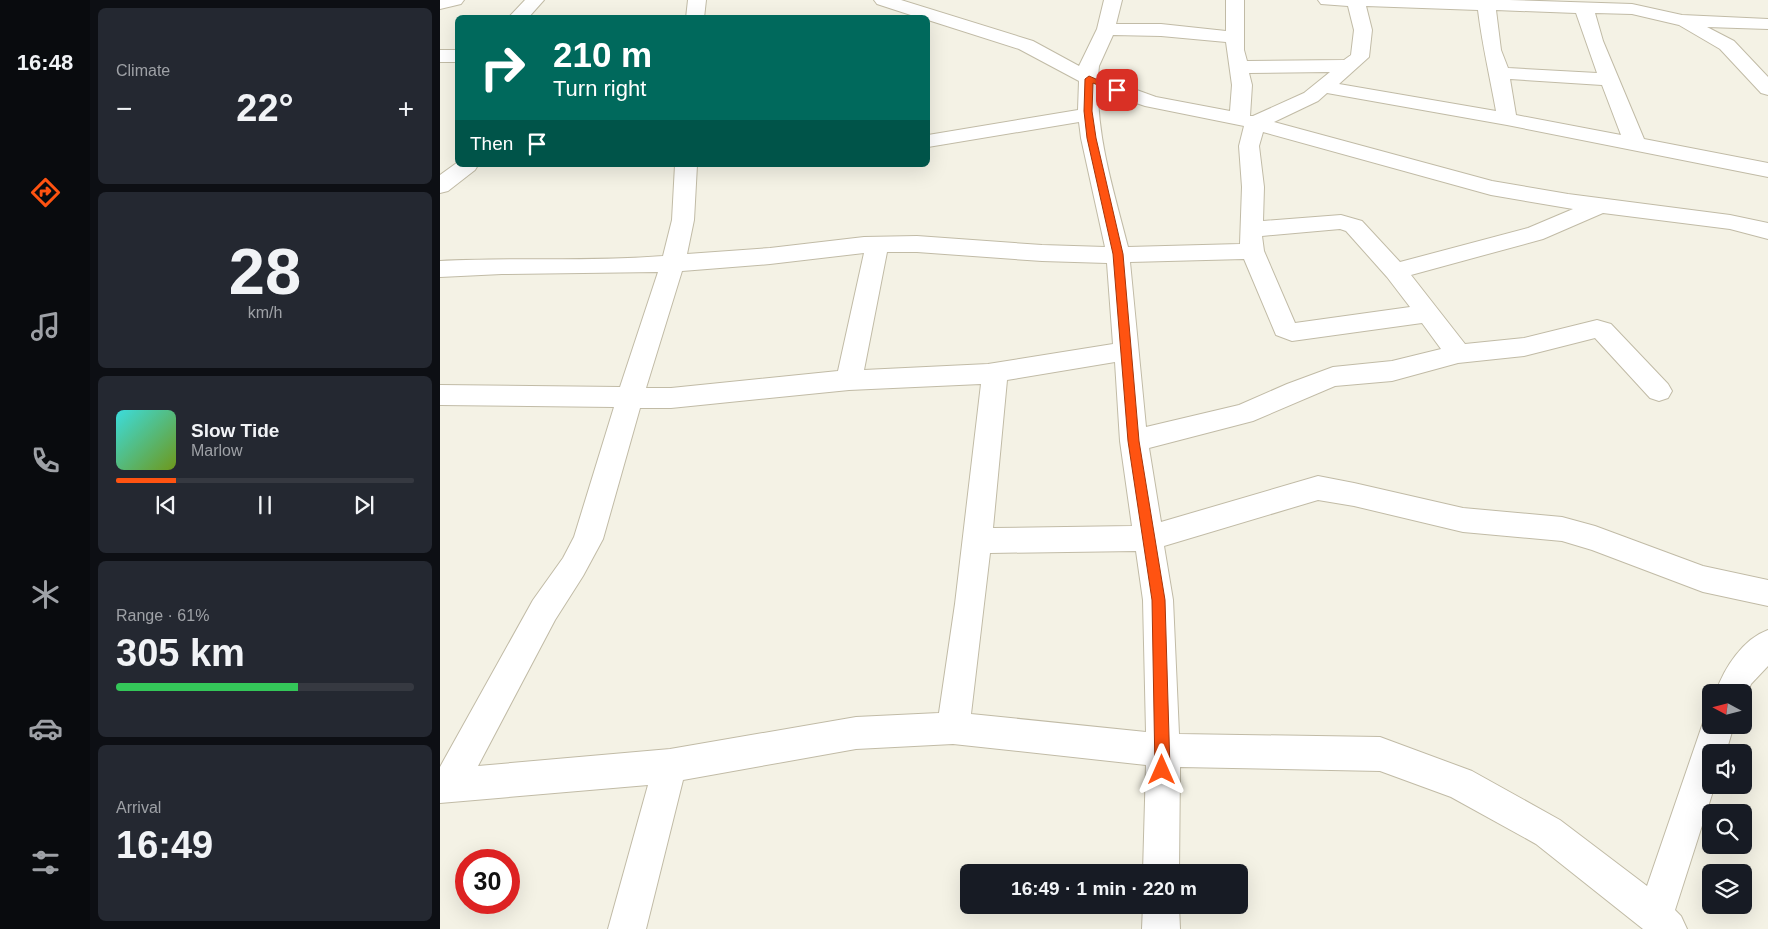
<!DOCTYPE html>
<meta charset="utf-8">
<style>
body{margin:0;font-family:Helvetica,sans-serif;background:#242831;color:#f1f3f6;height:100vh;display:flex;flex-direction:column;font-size:19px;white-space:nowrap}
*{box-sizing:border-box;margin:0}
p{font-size:16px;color:#9ea1a6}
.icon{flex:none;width:28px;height:28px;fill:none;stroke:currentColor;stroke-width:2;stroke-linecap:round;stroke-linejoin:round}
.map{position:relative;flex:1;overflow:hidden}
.side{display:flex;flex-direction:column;gap:8px;padding:8px;background:#0d0f14;width:350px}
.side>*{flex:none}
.top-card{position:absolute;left:15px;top:15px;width:475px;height:152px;border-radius:8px;box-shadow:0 5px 20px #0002;background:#00695c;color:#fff;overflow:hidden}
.needle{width:32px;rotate:277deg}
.buttons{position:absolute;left:1262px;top:684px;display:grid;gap:10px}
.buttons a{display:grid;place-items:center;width:50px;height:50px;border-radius:8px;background:#171b24;box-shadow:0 5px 20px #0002;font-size:25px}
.speed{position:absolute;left:15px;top:849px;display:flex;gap:10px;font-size:25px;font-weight:700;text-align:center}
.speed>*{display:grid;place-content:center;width:65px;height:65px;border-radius:50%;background:#171b24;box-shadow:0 5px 20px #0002;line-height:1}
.speed .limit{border:8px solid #d22;background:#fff;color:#111}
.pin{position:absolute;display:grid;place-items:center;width:42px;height:42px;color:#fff;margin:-21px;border-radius:10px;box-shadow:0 2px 8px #0006}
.me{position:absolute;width:55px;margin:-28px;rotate:0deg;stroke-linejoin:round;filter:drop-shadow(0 0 4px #0008)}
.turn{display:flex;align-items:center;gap:18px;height:105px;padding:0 15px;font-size:22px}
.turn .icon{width:65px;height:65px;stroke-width:2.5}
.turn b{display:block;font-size:35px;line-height:42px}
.then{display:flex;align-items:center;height:48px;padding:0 15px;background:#0003;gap:10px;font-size:19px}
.big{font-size:38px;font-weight:600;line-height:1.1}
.side .widget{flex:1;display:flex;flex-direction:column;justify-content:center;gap:8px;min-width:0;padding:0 18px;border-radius:8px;background:#242831}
.side .dial{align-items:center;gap:0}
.dial b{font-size:65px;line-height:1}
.song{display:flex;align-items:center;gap:15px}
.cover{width:60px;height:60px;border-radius:8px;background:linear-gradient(135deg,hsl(180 70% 55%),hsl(80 70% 35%))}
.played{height:5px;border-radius:2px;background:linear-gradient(90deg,#ff5311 20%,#363941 20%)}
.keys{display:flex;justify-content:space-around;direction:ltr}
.heat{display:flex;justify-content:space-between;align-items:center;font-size:28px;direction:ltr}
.charge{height:8px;border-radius:4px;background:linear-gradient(90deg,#34c759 61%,#363941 0)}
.trip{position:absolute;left:520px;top:864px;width:288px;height:50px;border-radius:8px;background:#171b24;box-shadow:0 5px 20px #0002;font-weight:600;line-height:50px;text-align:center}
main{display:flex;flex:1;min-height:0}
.menu{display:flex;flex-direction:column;width:90px;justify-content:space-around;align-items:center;background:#090b0e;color:#9ea1a6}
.menu .icon{width:35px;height:35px}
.menu .on{color:#ff5311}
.menu b{font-size:22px;color:#f1f3f6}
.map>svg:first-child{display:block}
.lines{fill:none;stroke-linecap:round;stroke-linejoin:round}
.minor-casing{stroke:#c1bba6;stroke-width:2}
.minor{fill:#fff;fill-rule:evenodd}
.route{fill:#ff5311;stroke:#a6360b}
</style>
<main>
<nav class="menu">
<b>16:48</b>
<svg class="icon on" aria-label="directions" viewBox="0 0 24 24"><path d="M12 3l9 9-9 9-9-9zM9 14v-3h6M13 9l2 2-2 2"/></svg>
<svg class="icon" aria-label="music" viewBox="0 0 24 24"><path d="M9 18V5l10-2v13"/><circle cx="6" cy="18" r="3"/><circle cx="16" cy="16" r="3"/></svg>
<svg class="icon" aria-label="phone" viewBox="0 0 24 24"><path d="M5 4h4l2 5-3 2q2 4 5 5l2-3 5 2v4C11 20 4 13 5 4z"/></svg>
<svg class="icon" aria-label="climate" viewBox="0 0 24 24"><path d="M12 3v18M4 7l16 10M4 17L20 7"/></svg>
<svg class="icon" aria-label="car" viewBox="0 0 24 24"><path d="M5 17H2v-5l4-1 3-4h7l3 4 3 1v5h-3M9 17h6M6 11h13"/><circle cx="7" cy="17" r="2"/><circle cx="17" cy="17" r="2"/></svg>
<svg class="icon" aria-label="filters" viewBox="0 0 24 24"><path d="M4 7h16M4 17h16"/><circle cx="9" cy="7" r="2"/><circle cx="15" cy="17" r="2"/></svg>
</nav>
<section class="side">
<div class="widget"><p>Climate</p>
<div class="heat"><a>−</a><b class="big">22°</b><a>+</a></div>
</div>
<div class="widget dial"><b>28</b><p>km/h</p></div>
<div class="widget">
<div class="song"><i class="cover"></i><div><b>Slow Tide</b><p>Marlow</p></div></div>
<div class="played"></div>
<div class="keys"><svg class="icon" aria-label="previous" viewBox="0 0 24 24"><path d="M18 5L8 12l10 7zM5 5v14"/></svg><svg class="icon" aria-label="pause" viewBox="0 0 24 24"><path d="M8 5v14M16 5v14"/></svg><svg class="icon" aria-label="next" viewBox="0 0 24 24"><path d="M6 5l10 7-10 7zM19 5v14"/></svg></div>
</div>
<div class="widget"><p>Range · 61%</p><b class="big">305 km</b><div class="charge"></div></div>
<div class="widget"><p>Arrival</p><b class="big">16:49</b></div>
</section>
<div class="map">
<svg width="1328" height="929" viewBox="0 0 1328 929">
<rect width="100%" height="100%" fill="#f4f2e5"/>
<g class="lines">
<g class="minor-casing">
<path id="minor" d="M 0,0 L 24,0 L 21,4 L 0,9 Z
M 85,0 L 104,0 L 88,18 L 68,18 Z
M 248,0 L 266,0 L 264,18 L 246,18 Z
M 434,0 L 461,0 L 593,41 L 639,66 L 657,29 L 664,0 L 682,0 L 676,24 L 721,24 L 786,31 L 786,0 L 804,0 L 804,50 L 807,61 L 904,60 L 911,55 L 914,30 L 908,6 L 881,4 L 878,0 L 1069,0 L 1192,4 L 1242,15 L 1328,19 L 1328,29 L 1267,27 L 1294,41 L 1328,77 L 1328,95 L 1321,93 L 1280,49 L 1239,25 L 1192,14 L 1155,13 L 1163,41 L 1204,139 L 1328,163 L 1328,177 L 1067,125 L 887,93 L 878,101 L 834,122 L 1052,181 L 1128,194 L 1290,215 L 1328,223 L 1328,239 L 1290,229 L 1163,213 L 1103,239 L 971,275 L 1025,344 L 1084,338 L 1157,320 L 1171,324 L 1228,384 L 1232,391 L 1228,398 L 1219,401 L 1210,398 L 1155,338 L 1084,356 L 1018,363 L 952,381 L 895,386 L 813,421 L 709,448 L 721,522 L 878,476 L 914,483 L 1023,508 L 1122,517 L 1155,526 L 1263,566 L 1328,580 L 1328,606 L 1263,592 L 1152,550 L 1122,541 L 1023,532 L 914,506 L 878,500 L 724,546 L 733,600 L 739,734 L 940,737 L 1032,771 L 1120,820 L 1207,886 L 1266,714 L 1271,712 L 1271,725 L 1294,725 L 1286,752 L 1271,752 L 1271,785 L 1275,785 L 1235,910 L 1241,916 L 1247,929 L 1203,929 L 1096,844 L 1011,797 L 940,771 L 740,767 L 739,872 L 703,872 L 706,765 L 513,744 L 416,749 L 243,780 L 206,929 L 168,929 L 208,785 L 0,803 L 0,767 L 93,600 L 123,558 L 134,537 L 174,407 L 0,405 L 0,385 L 180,387 L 218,272 L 62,274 L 0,277 L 0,261 C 74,257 149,262 223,256 L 232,220 L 235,165 L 257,165 L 254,220 L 247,254 L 330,248 L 424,237 L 477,236 L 602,245 L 665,247 L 641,138 L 639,122 L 488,147 L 488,135 L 638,110 L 639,81 L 579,49 L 488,20 L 488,18 L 480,18 L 437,4 ZM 926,6 L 1038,10 C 1042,44 1050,77 1056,111 L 899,84 L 929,57 L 932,30 ZM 1056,10 L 1136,13 L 1157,73 L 1068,68 L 1061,50 ZM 673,35 L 721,36 L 786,42 L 792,85 L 790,111 L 716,97 L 658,76 L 659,66 ZM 890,72 L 864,93 L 813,116 L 810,116 L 812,85 L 809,73 ZM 1070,79 L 1162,85 L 1181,135 L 1076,115 ZM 658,90 L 705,106 L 804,126 L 799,146 L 802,187 L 800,244 L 688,247 C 675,195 658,143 658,90 ZM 823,132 L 1051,195 L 1133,209 L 1088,228 L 960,262 L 922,221 L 901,215 L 823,221 L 824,187 L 819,146 ZM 900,229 L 906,231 L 947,277 L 970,307 L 855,323 L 824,251 L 822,236 ZM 447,252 L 477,252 L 602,261 L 667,263 L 673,344 L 548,364 L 424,370 ZM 424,253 L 398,371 L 231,388 L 206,388 L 242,271 L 330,264 ZM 804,259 L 836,335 L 852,341 L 982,323 L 1001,349 L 952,361 L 893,367 L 847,384 L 799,405 L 706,427 L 690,262 ZM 675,362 L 680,441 L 692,526 L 553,528 L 567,380 ZM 541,384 L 515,604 L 499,713 L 416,717 L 230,749 L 38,766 L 115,620 L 143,576 L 163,539 L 200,408 L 231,408 L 409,390 ZM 696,551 L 703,600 L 706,732 L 531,714 L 550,553 Z
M 0,50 L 18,50 L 18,62 L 0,62 Z
M 18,162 L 18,165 L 38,165 L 35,170 L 8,191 L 0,193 L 0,175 Z
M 1328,630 L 1328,666 L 1311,684 L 1304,702 L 1304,692 L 1276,692 C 1284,668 1303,639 1328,630 Z
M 703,905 L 739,905 L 740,929 L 702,929 Z"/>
</g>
<use href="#minor" class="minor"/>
</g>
<path class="route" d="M 649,76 L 681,90 L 674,92 L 653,83 L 652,111 L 656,138 L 683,254 L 699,441 L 725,600 L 730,770 L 727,775 L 722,777 L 718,775 L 715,770 L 712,600 L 688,441 L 673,254 L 647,138 L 644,111 L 645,79 Z"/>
</svg>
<div class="buttons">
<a><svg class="needle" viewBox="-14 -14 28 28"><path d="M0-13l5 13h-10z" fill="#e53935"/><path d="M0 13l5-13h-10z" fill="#9ea1a6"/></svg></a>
<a><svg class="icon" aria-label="sound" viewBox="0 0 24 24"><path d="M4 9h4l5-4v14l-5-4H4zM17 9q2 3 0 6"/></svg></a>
<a><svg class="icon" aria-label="search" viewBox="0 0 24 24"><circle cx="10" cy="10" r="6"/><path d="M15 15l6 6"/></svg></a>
<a><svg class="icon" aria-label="layers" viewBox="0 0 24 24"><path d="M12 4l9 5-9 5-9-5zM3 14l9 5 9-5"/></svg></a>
</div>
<div class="speed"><div class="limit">30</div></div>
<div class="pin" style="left:677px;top:90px;background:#d93025"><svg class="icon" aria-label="arrive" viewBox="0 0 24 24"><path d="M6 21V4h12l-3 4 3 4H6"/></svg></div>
<svg class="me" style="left:722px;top:770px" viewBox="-20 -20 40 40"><path d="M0-17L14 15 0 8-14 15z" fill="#ff5311" stroke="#fff" stroke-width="4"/></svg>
<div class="trip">16:49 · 1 min · 220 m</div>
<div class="top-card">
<div class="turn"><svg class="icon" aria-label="right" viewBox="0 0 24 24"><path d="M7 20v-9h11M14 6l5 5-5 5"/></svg><div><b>210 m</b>Turn right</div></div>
<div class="then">Then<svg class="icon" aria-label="arrive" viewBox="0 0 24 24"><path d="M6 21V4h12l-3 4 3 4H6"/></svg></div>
</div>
</div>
</main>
